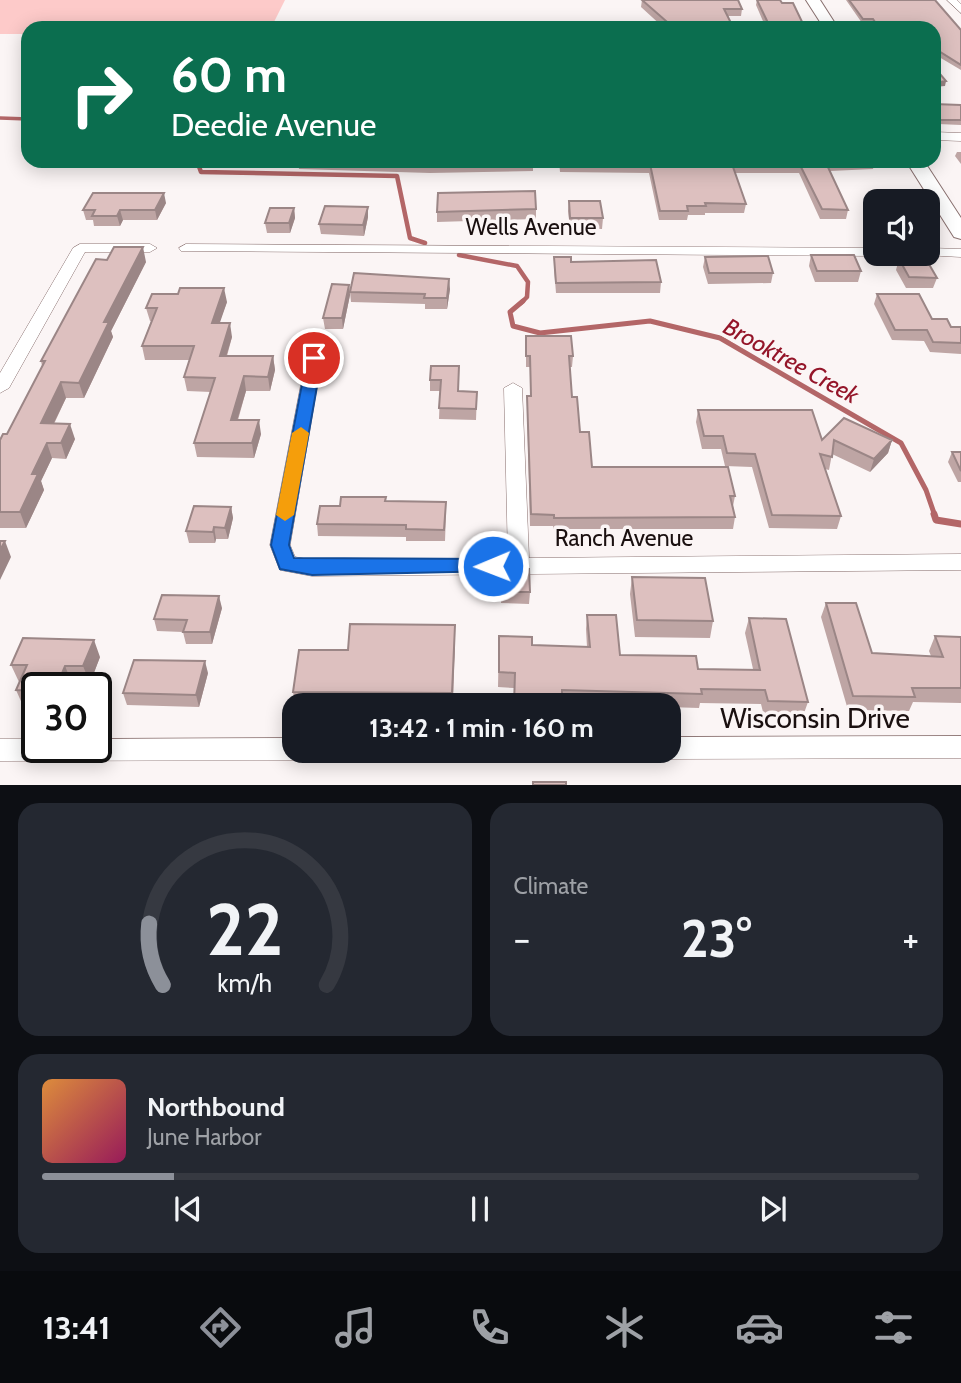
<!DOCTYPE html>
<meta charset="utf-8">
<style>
body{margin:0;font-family:Cabin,sans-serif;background:#242831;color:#f1f3f6;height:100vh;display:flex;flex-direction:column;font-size:26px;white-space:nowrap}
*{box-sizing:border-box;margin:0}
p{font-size:23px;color:#9ea1a6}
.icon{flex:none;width:38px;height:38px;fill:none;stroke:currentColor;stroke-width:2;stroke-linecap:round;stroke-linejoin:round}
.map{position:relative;height:785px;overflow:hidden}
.sheet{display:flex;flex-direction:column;gap:18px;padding:18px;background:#0d0f14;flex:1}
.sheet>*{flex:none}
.top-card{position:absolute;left:21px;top:21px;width:920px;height:147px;border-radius:21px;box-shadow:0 4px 18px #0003;background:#0b6e4f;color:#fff;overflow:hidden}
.fabs{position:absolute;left:863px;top:189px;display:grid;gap:14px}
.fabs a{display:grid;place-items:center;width:77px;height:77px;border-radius:14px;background:#171b24;box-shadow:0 4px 18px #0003;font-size:35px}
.speed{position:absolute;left:21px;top:672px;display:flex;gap:14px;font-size:35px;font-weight:700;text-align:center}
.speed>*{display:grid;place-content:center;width:91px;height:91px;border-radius:50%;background:#171b24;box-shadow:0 4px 18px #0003;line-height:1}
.speed .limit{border:4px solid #111;border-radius:10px;background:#fff;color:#111}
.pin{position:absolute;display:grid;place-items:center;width:60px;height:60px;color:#fff;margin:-30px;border:4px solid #fff;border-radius:50%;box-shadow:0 2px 7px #0007}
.me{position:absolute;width:77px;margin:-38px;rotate:269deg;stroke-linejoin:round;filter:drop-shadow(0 0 5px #0008)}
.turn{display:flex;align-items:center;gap:24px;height:147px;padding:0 35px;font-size:32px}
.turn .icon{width:91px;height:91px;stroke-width:2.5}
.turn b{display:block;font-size:49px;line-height:60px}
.big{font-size:52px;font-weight:800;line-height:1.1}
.sheet .tile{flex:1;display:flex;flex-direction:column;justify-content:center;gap:10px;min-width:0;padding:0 24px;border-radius:21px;background:#242831}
.sheet .dial{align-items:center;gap:0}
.dial svg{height:182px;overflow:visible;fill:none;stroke:#363941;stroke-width:7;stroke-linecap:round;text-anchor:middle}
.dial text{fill:#f1f3f6;stroke:none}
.song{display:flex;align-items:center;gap:21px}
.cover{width:84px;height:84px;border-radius:10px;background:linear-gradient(135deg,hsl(30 70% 55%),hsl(330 70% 35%))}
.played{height:7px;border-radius:4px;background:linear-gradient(90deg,#8c9099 15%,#363941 15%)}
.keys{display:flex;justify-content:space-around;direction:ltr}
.heat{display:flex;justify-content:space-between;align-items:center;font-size:38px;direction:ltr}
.sheet .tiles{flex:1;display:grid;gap:18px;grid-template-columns:1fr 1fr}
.tile:last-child{grid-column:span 2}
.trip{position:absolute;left:282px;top:693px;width:399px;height:70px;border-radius:21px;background:#171b24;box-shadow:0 4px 18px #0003;font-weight:800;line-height:70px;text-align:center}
.tab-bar{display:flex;height:112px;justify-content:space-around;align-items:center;background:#090b0e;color:#9ea1a6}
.tab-bar .icon{width:49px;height:49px}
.tab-bar .current{color:#8c9099}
.tab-bar b{font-size:32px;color:#f1f3f6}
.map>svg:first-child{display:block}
.green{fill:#fdcac9}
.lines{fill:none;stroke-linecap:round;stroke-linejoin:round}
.stream-far3{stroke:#b36667;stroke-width:3.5}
.stream-far2{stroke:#b36667;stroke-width:4.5}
.stream-far1{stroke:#b36667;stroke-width:5}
.stream{stroke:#b36667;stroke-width:7}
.minor-casing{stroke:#89706f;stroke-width:1}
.secondary-casing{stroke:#89706f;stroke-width:2}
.minor{fill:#fff;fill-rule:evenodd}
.secondary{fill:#fff;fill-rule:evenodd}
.wall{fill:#bea5a4}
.shaded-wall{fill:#9b8686}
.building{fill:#ddc0bf;stroke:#9b8686;stroke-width:2}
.route{fill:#1a73e8;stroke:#114b97;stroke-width:2}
.slow{fill:#f59e0b}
.labels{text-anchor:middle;stroke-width:7;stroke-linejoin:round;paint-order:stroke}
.street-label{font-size:23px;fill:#1a1010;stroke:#fbf5f5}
.water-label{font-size:24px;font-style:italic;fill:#941529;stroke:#fbf5f5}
.near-street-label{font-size:28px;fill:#1a1010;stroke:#fbf5f5}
</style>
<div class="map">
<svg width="961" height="785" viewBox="0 0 961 785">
<rect width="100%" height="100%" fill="#fbf5f5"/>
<path class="green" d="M 0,0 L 285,0 L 271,28 L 28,28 L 28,34 L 0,34 Z"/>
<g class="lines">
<path class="stream-far3" d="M 0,118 L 28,119"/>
<path class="stream-far2" d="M 197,161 L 201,172 L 397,176 L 410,238 L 425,243
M 459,255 L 517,266 L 528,282 L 527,297 L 521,303"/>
<path class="stream-far1" d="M 523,301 L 510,312 L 513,326 L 540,333 L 650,321 L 720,338 L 901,443 L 926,490 L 935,516"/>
<path class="stream" d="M 934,514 L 936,520 L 961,524"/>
<g class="minor-casing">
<path id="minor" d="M 947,0 L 957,0 L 961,4 L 961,13 Z
M 934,132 L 961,133 L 961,141 L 934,140 Z
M 80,244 L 150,244 L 157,248 L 150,252 L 85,252 L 9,388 L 0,393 L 0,373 L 73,248 Z
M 186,244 L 875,248 L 875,254 L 881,254 L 875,256 L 181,251 L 179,248 Z
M 928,248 L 961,249 L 961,257 L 923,255 L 928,254 Z
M 314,353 L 322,358 L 290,545 L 295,557 L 312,560 L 508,558 L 504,388 L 513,383 L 522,388 L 529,558 L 961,554 L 961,570 L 312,576 L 280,570 L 270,545 L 306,358 Z
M 961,736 L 961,758 L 668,759 L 659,756 L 657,751 L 668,751 L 668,737 Z
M 294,738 L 294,751 L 305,751 L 303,757 L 294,760 L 0,761 L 0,739 L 37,739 L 37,747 L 96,747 L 96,739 Z"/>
</g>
<g class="secondary-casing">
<path id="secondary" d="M 806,0 L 820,0 L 838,28 L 824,28 Z
M 906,161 L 924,161 L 961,218 L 961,239 L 954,237 Z"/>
</g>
<use href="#minor" class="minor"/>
<use href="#secondary" class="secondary"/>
</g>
<path class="wall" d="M 642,0 L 742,9 L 741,16 L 728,16 L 731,23 L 731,28 L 664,28 L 641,7 Z
M 757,0 L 780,0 L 805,28 L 766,28 L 756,5 Z
M 846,0 L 935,0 L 961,30 L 961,70 L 934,54 L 934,28 L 875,28 L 872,23 L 862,23 Z
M 934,104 L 961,105 L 961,125 L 938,124 L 934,120 Z
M 957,152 L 961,152 L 961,164 L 955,156 Z
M 259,161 L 286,161 L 271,167 Z
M 298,161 L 533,161 L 533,171 L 430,173 L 299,169 Z
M 559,161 L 875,161 L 873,169 L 830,171 L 848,210 L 846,219 L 820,219 L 799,173 L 735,173 L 746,204 L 744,213 L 705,213 L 705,215 L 688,215 L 687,220 L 659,220 L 649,173 L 560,172 Z
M 569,201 L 603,218 L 602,229 L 570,228 L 568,211 Z
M 166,203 L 157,220 L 123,220 L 120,226 L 94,226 L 93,220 L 86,220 L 83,210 Z
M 368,207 L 368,217 L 364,236 L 321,234 L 319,224 Z
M 294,208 L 295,218 L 290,233 L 267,233 L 265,223 Z
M 536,209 L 536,219 L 437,222 L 437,212 Z
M 811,255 L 861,271 L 858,282 L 815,282 L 809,266 Z
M 554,257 L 661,282 L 660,293 L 556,293 L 554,268 Z
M 705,257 L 773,273 L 771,283 L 708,284 L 703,267 Z
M 899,259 L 937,278 L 933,288 L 906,288 L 896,270 Z
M 107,260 L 146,262 L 111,331 L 113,337 L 84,398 L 66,398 L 54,424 L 75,439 L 66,459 L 52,458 L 41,481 L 44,490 L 26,528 L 0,528 L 0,440 L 7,434 L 42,366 L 41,361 Z
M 349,285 L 350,295 L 343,329 L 325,329 L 323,318 Z
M 450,289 L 447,309 L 425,309 L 425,304 L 351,302 L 350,292 Z
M 877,294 L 951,327 L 961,327 L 961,354 L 930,352 L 924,341 L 892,340 L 874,304 Z
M 227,302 L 219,323 L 232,337 L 227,356 L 273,356 L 275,370 L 270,391 L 246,391 L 238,420 L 261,434 L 254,458 L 197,457 L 194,443 L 211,392 L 187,391 L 184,377 L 190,360 L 145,360 L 142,346 L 151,321 L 150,321 L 146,308 Z
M 526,336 L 573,356 L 572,367 L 570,367 L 572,397 L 580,432 L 592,467 L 735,496 L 733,506 L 735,517 L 733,529 L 553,529 L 553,526 L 530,526 L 527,408 L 527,396 L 531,396 L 530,367 L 526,367 Z
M 459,366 L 459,391 L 477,392 L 476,420 L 439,419 L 440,391 L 430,391 L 430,380 Z
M 698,410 L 822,440 L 892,440 L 888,453 L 870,472 L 832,454 L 829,470 L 825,469 L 841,516 L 837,529 L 769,528 L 752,467 L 725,466 L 721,449 L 702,449 L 696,422 Z
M 952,452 L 961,452 L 961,482 L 958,482 L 948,462 Z
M 386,501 L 446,514 L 445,541 L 406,541 L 406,537 L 318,536 L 317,524 L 340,506 Z
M 231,507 L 233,518 L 228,539 L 216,539 L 215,543 L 189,543 L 186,531 Z
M 501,569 L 530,592 L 529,604 L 501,603 Z
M 632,577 L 713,621 L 710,638 L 635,637 L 630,594 Z
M 826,603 L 872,653 L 931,656 L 929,651 L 935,636 L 961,637 L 961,703 L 913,702 L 909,711 L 848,710 L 821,617 Z
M 222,608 L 212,644 L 186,644 L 183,632 L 157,631 L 154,619 Z
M 587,615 L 620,655 L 698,669 L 753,669 L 745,633 L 749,618 L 808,702 L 803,716 L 764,716 L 761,704 L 700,703 L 699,708 L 668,707 L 668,705 L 562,704 L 562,705 L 514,705 L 514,688 L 498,687 L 499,636 L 532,645 L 587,647 L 586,629 Z
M 455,625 L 455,642 L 453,705 L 295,705 L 293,692 L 348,650 Z
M 100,657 L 90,683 L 72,683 L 37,688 L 37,708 L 24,708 L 16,690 L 20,682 L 19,682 L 11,665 Z
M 208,673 L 199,707 L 127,705 L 123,693 Z"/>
<path class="shaded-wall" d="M 946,81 L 945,86 L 934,87 L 934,83 Z
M 270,161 L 286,161 L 271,167 Z
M 164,193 L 166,203 L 157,220 L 155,210 Z
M 368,207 L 368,217 L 364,236 L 363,225 Z
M 294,208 L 295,218 L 290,233 L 289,223 Z
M 120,210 L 123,220 L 120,226 L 117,216 Z
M 143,247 L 146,262 L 111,331 L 113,337 L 84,398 L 79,383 L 104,322 Z
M 449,279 L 450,289 L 447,309 L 447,298 Z
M 349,285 L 350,295 L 343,329 L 342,318 Z
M 224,288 L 227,302 L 215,337 L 212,323 Z
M 230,323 L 232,337 L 222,370 L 220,356 Z
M 273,356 L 275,370 L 270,391 L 268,377 Z
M 244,376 L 246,391 L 233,434 L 231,420 Z
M 61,382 L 66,398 L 46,439 L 41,423 Z
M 259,420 L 261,434 L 254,458 L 252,443 Z
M 70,424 L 75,439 L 66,459 L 61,443 Z
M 892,440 L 888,453 L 870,472 L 874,459 Z
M 47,443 L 52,458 L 41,481 L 44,490 L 26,528 L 20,512 L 32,474 Z
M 231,507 L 233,518 L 228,539 L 225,528 Z
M 214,527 L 216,539 L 215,543 L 213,532 Z
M 5,541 L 11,557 L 0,580 L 0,550 Z
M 219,596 L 222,608 L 212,644 L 210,632 Z
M 455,625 L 455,642 L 452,705 L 452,693 Z
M 94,640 L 100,657 L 90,683 L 83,666 Z
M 205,661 L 208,673 L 199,707 L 196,695 Z
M 65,666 L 72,683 L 70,688 L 56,688 Z"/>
<path class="building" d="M 642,0 L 738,0 L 742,9 L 724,9 L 731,23 L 689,23 L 694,28 L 674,28 Z
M 757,0 L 780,0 L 782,3 L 793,3 L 805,28 L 783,28 L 782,26 L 769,25 Z
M 849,0 L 935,0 L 961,30 L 961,65 L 934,48 L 934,28 L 902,28 L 901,27 L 901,28 L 879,28 L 873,19 L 863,19 Z
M 934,67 L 946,81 L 934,83 Z
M 934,104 L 961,105 L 961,120 L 939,120 L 934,113 Z
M 324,161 L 533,161 L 533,163 L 430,165 Z
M 560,161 L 865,161 L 826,163 L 848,210 L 822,209 L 800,165 L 732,164 L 746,204 L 705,203 L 706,206 L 687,206 L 688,211 L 660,211 L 650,164 L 561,163 Z
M 535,191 L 536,209 L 437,212 L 438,193 Z
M 93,193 L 164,193 L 155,210 L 120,210 L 117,216 L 92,216 L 95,210 L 83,210 Z
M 569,201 L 600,201 L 603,218 L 570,218 Z
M 325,206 L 368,207 L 363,225 L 319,224 Z
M 270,208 L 294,208 L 289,223 L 265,223 Z
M 114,247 L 143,247 L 104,322 L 109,322 L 79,383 L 61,382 L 41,423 L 70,424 L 61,443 L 47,443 L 32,474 L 38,474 L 20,512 L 0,512 L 0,440 L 3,434 L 7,434 L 45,361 L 41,361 L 96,259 L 107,260 Z
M 811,255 L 854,255 L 861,271 L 817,271 Z
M 768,256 L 773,273 L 709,273 L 705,257 Z
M 554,257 L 571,257 L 571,262 L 656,260 L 661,282 L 556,283 Z
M 899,259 L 926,259 L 937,278 L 909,277 Z
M 354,273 L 449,279 L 447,298 L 424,298 L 425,294 L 350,292 Z
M 332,284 L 349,285 L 342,318 L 323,318 Z
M 180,288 L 224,288 L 212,323 L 230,323 L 220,356 L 273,356 L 268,377 L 244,376 L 231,420 L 259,420 L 252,443 L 194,443 L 215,378 L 184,377 L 194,346 L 142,346 L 157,308 L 146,308 L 152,294 L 178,294 Z
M 877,294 L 919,294 L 932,319 L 947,319 L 951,327 L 961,327 L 961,343 L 933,342 L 927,330 L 895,330 Z
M 526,336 L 571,336 L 573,356 L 569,356 L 572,397 L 577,397 L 580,432 L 589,432 L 592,467 L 728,467 L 735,496 L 730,496 L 735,517 L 554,518 L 554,515 L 531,514 L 527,396 L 531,396 L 530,356 L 526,356 Z
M 431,366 L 459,366 L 458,391 L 477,392 L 476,409 L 439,408 L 441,380 L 430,380 Z
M 698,410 L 812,410 L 822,440 L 844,418 L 892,440 L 874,459 L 834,440 L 832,457 L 820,454 L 841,516 L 772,515 L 755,454 L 727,453 L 723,436 L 704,436 Z
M 952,452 L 961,452 L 961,471 Z
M 341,497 L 386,497 L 385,501 L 446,502 L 444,530 L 406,529 L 406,525 L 317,524 L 320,506 L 340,506 Z
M 194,506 L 231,507 L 225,528 L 214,527 L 213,532 L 186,531 Z
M 0,541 L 5,541 L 0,550 Z
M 501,569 L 529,569 L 530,592 L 501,592 Z
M 632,577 L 705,578 L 713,621 L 637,620 Z
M 162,595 L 219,596 L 210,632 L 183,632 L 187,620 L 154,619 Z
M 826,603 L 856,603 L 872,653 L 943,657 L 935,636 L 961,637 L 961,688 L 912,688 L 915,697 L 853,696 Z
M 587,615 L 616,615 L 620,655 L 696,656 L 698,669 L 760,670 L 749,618 L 786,619 L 808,702 L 768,701 L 765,690 L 701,689 L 702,694 L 562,690 L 562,697 L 545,697 L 545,705 L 514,705 L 515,673 L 499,672 L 499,636 L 532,637 L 532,645 L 590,647 Z
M 350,624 L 455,625 L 452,693 L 293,692 L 299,650 L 348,650 Z
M 23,638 L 94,640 L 83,666 L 65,666 L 56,688 L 37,688 L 37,691 L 16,690 L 27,665 L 11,665 Z
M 134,660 L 205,661 L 196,695 L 123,693 Z
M 533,782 L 566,782 L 566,785 L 533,785 Z"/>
<path class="route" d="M 314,353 L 322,358 L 289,545 L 294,558 L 493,559 L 500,561 L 502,566 L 500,571 L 312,575 L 280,569 L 271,545 L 307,358 Z"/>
<path class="slow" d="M 301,427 L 309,433 L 294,515 L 285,521 L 276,515 L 292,433 Z"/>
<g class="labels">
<g class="street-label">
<text x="531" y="235">Wells Avenue</text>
<text x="624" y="546">Ranch Avenue</text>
</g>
<g class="water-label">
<text transform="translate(791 361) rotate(29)" y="8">Brooktree Creek</text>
</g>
<g class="near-street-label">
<text x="815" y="728">Wisconsin Drive</text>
</g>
</g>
</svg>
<div class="fabs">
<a><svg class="icon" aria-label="sound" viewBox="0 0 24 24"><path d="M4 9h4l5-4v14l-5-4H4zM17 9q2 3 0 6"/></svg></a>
</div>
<div class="speed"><div class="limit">30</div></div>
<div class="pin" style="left:314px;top:358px;background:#d93025"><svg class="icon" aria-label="arrive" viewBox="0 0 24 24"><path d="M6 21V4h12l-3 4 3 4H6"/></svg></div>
<svg class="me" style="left:493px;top:566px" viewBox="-20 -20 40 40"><circle r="17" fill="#1a73e8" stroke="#fff" stroke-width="3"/><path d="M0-11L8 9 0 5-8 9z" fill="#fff"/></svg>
<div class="trip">13:42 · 1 min · 160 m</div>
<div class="top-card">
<div class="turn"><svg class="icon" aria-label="right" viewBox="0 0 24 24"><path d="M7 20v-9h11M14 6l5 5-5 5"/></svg><div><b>60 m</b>Deedie Avenue</div></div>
</div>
</div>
<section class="sheet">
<div class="tiles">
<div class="tile dial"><svg viewBox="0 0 100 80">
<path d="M14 69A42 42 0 1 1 86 69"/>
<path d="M14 69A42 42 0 0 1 8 42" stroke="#8c9099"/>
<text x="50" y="56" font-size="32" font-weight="700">22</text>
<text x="50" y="72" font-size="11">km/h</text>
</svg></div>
<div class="tile"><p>Climate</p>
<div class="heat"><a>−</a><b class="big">23°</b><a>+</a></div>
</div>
<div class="tile">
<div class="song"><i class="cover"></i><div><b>Northbound</b><p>June Harbor</p></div></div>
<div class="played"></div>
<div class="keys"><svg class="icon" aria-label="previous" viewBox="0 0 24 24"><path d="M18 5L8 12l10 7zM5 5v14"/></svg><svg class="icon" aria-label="pause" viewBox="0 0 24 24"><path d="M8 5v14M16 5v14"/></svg><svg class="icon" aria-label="next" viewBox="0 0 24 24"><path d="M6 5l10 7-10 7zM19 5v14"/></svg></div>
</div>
</div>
</section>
<nav class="tab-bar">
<b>13:41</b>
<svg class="icon current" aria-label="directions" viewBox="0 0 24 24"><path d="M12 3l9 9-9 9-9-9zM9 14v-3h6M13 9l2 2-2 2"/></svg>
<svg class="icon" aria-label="music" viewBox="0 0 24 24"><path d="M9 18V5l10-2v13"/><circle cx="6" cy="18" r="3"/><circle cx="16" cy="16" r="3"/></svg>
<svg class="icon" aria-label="phone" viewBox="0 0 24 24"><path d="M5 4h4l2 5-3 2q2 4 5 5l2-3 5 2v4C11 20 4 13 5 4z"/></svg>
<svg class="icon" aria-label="climate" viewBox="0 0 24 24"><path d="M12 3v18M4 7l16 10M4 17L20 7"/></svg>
<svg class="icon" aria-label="car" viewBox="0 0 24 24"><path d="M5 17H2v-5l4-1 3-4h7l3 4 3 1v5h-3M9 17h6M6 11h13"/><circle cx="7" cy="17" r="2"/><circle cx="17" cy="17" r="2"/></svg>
<svg class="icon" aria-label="filters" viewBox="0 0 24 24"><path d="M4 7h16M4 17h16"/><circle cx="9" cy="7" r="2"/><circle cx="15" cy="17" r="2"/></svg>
</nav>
